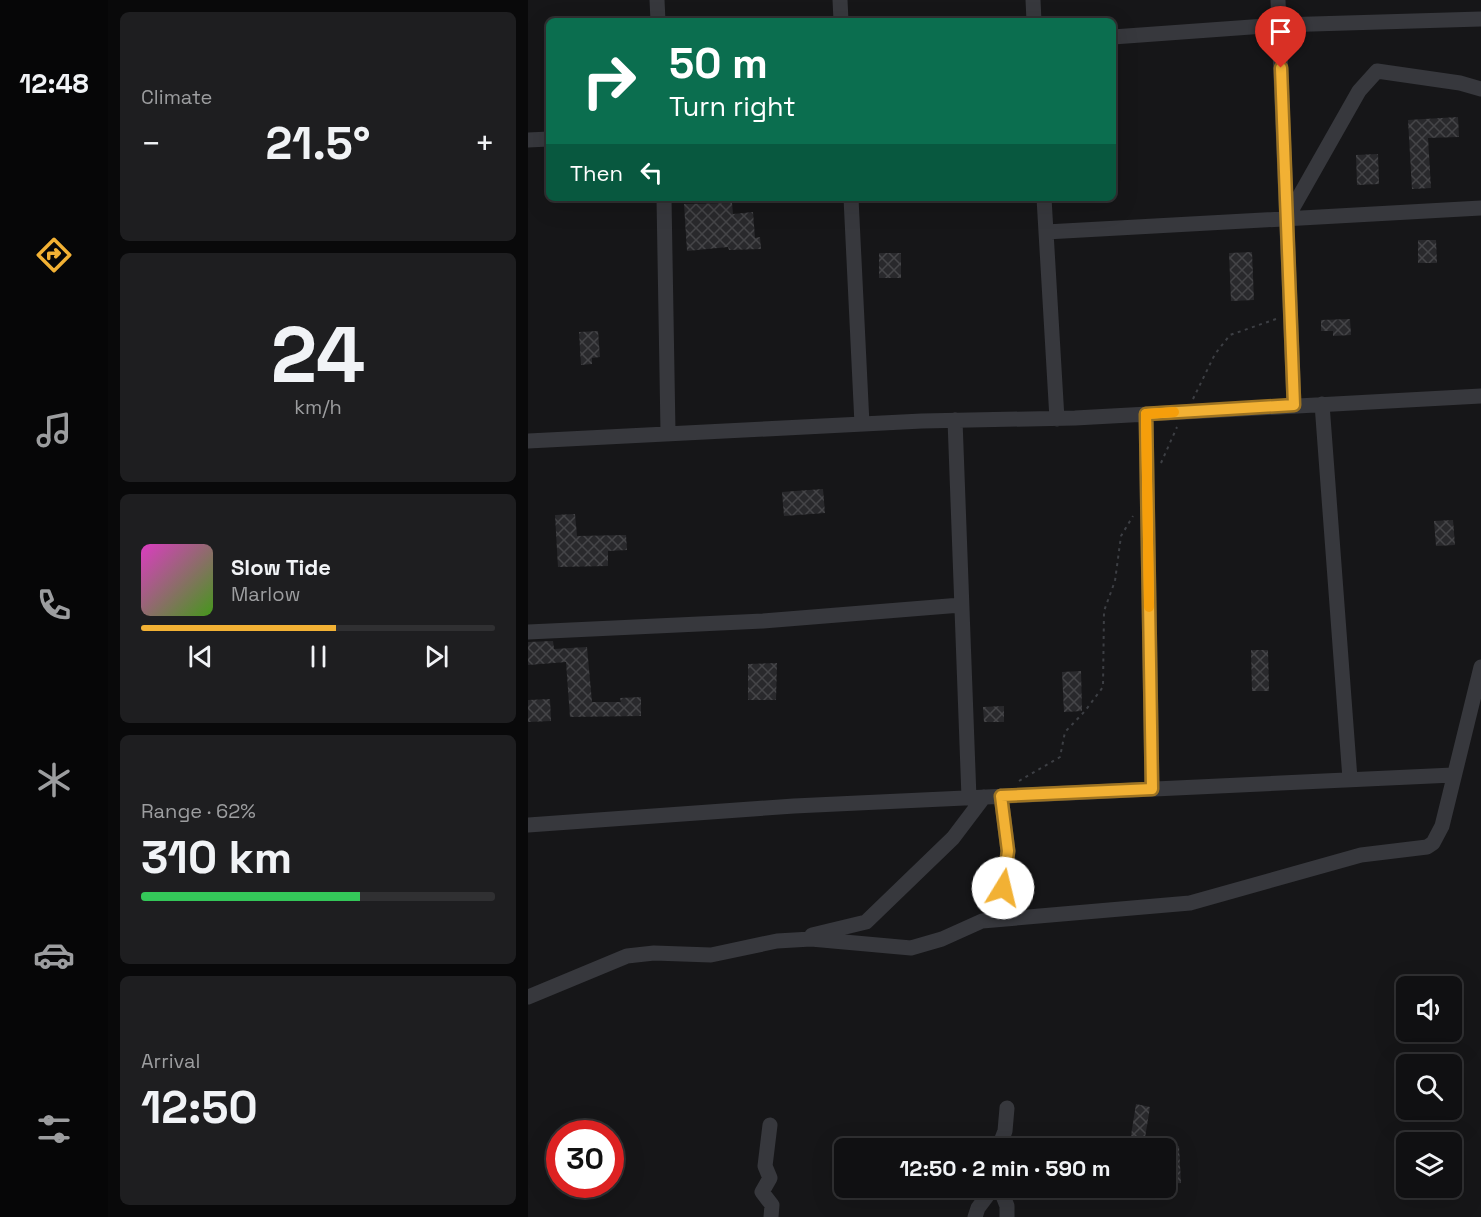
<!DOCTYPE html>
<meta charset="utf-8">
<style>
body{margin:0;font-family:"Space Grotesk",sans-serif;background:#1e1e20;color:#f1f3f6;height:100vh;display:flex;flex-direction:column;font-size:22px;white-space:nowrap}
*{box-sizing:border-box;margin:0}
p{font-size:20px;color:#9c9d9f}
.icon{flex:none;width:33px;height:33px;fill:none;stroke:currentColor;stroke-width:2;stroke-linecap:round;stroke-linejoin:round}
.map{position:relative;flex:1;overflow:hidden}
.sheet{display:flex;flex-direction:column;gap:12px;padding:12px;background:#09090a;width:420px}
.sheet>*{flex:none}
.top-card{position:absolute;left:18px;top:18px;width:570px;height:183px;border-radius:9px;box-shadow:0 6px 24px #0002,0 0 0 2px #303032;background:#0b6e4f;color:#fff;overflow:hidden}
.fabs{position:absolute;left:868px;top:976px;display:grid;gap:12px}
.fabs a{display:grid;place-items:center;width:66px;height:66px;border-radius:9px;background:#101012;box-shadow:0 6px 24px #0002,0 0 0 2px #303032;font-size:30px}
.speed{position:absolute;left:18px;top:1120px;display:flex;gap:12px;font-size:30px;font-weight:700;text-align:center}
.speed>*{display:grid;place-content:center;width:78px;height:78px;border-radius:50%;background:#101012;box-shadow:0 6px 24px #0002,0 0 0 2px #303032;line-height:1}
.speed .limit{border:9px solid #d22;background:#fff;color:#111}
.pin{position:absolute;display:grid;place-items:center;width:51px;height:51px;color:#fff;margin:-62px -26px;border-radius:50% 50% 50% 0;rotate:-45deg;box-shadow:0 0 6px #0007}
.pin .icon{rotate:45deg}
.me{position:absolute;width:66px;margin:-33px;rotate:9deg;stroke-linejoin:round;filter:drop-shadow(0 0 4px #0008)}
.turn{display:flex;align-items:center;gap:21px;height:126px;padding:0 24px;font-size:27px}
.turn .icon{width:78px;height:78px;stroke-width:2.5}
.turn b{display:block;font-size:42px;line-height:51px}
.then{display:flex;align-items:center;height:57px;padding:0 24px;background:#0003;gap:12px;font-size:22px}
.big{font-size:45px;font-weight:700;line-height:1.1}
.sheet .card{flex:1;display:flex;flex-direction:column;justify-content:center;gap:9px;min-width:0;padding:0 21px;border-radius:9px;background:#1e1e20}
.sheet .dial{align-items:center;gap:0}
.dial b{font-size:78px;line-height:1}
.song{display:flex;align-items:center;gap:18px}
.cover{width:72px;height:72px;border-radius:9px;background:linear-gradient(135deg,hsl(310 70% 55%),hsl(100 70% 35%))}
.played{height:6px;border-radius:3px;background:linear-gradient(90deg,#f2b134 55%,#303032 55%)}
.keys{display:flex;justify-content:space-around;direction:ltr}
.heat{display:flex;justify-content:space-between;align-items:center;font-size:33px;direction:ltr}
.charge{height:9px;border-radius:4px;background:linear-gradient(90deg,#34c759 62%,#303032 0)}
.trip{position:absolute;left:306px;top:1138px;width:342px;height:60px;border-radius:9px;background:#101012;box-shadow:0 6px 24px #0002,0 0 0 2px #303032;font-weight:700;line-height:60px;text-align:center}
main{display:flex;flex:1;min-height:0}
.tab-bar{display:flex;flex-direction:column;width:108px;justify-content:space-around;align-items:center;background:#060607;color:#9c9d9f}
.tab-bar .icon{width:42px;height:42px}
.tab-bar .current{color:#f2b134}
.tab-bar b{font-size:27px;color:#f1f3f6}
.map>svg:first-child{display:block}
.building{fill:url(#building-cross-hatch)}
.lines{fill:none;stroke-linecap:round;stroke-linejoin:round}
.path{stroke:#3d3f44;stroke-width:2;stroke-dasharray:3 4.5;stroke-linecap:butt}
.street{stroke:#37383d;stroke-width:15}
.route-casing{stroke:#9d7322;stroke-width:15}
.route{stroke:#f2b134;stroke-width:10}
.slow{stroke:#f59e0b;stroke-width:10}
</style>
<main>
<nav class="tab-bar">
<b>12:48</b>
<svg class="icon current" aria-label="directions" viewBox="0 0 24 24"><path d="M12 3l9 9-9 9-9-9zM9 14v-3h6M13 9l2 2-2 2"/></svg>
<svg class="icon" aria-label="music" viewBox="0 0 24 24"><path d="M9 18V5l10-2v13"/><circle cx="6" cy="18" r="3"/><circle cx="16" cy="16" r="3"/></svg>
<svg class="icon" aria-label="phone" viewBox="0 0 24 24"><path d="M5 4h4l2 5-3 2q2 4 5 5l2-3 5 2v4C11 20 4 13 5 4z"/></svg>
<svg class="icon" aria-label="climate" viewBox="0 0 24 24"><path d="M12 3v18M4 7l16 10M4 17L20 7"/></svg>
<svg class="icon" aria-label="car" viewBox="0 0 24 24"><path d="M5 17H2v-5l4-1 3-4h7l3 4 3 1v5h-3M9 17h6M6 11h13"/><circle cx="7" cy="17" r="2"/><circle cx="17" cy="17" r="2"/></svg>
<svg class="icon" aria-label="filters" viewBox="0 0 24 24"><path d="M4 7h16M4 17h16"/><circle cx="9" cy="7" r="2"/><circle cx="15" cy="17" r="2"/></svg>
</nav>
<section class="sheet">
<div class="card"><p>Climate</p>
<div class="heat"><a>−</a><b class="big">21.5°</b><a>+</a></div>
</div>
<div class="card dial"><b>24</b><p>km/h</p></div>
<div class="card">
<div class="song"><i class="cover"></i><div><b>Slow Tide</b><p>Marlow</p></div></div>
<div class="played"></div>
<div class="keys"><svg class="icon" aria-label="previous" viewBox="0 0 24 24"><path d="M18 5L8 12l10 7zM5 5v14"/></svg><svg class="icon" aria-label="pause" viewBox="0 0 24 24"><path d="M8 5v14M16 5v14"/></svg><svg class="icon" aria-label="next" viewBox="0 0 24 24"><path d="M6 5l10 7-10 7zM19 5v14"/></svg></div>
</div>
<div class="card"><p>Range · 62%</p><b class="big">310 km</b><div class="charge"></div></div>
<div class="card"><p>Arrival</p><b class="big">12:50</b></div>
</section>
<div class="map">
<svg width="953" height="1217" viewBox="0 0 953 1217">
<defs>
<pattern id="building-cross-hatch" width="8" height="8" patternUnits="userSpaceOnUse" patternTransform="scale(1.5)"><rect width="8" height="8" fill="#29292c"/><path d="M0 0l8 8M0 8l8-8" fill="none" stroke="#454548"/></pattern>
</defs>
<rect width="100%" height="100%" fill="#161618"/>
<path class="building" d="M 930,117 L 931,137 L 900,138 L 903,188 L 884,189 L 880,120 Z
M 850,154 L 851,184 L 829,185 L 828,155 Z
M 204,203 L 205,214 L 225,212 L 227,238 L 232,237 L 233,249 L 201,250 L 200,247 L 159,251 L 156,204 Z
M 890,240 L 908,240 L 909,263 L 890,263 Z
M 724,252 L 726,300 L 703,301 L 701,253 Z
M 351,253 L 373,253 L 373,278 L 351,278 Z
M 822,319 L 823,335 L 805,336 L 805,331 L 793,331 L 793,320 Z
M 70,331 L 72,357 L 64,358 L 64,364 L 53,365 L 51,332 Z
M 295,489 L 297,513 L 256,516 L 254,492 Z
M 47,514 L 49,536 L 98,535 L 99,550 L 80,551 L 80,566 L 30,567 L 27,515 Z
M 925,520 L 927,545 L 908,546 L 906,521 Z
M 25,641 L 26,649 L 59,647 L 64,702 L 93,702 L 92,698 L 113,697 L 113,716 L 42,717 L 38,662 L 0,665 L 0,642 Z
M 723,650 L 740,650 L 741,691 L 724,691 Z
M 249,663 L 248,700 L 220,700 L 220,664 Z
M 553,671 L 554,711 L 536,712 L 534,672 Z
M 22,699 L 23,721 L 0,722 L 0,700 Z
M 476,706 L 476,722 L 456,722 L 455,707 Z
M 608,1104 L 622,1107 L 616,1144 L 602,1142 Z
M 651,1146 L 653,1183 L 638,1184 L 638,1147 Z"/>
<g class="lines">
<path class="path" d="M 665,399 L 687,354 L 702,335 L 748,319
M 633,463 L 649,427
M 491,781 L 532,757 L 537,732 L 557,711 L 575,687 L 576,611 L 587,581 L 593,536 L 605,516"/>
<path class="street" d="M 129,0 L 130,21
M 312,0 L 313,21
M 505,0 L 506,21
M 750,0 L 766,405
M 585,37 L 751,25 L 953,19
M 0,140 L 21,139
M 136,198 L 140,432
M 323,198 L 334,424
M 516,198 L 529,419
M 759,218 L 831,91 L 849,71 L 932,83 L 953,89
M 518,232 L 953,208
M 794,404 L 822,779
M 618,414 L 624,789
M 427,420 L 441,798
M 0,441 L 394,421 L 547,418 L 953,396
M 0,632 L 235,621 L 433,605
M 473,796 L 480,851 L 475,888 L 481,917
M 0,825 L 266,806 L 925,775
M 284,935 L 338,922 L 425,838 L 456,797
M 0,997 L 99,956 L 126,953 L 183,955 L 249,941 L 283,939 L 383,948 L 414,939 L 454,921 L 662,903 L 833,855 L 899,847 L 905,843 L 914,826 L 953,667
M 242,1125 L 237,1166 L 242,1178 L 234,1192 L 244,1205 L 243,1217
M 470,1149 L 477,1131 L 479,1108
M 472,1188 L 479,1206 L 479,1217
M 447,1217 L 450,1208 L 465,1188"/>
</g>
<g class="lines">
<g class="route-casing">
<path id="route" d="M 475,888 L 480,851 L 473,796 L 624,789 L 618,414 L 766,405 L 753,68"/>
</g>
<use href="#route" class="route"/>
<path class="slow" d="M 621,607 L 618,414 L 646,412"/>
</g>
</svg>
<div class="fabs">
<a><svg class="icon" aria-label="sound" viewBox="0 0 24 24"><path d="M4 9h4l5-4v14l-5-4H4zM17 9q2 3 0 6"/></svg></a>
<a><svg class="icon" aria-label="search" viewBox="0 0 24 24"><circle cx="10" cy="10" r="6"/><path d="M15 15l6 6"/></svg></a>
<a><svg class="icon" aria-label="layers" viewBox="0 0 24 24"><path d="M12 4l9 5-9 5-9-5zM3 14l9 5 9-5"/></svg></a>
</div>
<div class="speed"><div class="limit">30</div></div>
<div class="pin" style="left:753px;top:68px;background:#d93025"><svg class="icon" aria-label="arrive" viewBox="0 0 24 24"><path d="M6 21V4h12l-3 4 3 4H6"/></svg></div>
<svg class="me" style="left:475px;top:888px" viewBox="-20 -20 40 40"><circle r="19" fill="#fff"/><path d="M0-13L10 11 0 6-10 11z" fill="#f2b134"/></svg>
<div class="trip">12:50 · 2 min · 590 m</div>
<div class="top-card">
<div class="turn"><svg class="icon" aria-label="right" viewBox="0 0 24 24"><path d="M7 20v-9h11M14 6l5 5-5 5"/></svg><div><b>50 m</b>Turn right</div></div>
<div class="then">Then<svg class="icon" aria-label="left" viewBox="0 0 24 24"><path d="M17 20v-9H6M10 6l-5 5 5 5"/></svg></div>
</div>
</div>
</main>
